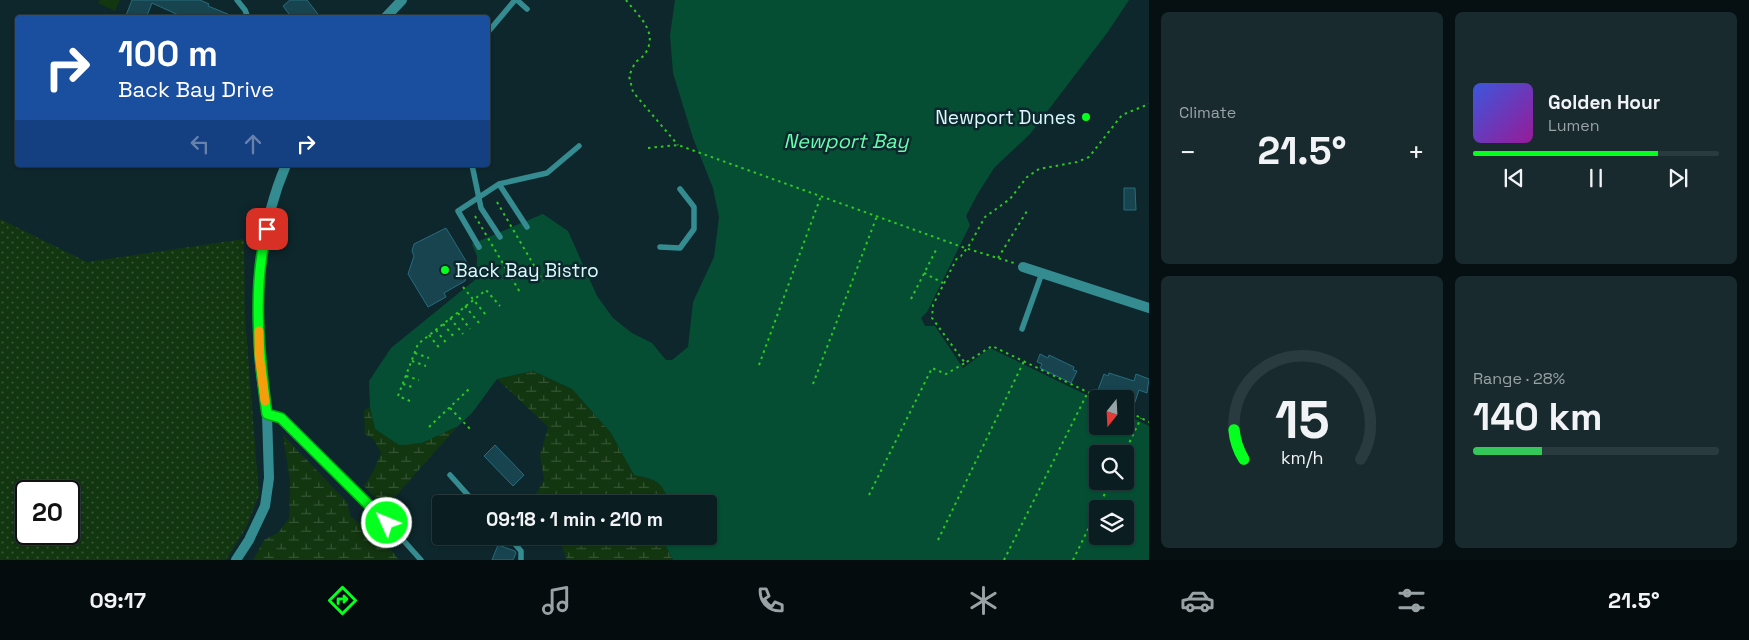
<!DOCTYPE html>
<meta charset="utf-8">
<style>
body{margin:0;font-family:"Space Grotesk",sans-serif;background:#182a2e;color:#f1f3f6;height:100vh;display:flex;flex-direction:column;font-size:19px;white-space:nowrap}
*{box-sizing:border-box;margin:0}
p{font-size:16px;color:#99a2a5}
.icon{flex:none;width:28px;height:28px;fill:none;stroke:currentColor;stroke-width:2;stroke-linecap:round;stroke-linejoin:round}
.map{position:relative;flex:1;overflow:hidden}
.panel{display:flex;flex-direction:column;gap:12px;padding:12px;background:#061012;width:600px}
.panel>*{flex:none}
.banner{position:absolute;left:15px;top:15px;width:475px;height:152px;border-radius:5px;box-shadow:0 1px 4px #0004,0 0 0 1px #2a3b3f;background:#1a4fa0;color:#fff;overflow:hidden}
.needle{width:32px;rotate:198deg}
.controls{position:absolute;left:1089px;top:390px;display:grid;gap:10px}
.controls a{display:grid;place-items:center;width:45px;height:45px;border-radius:5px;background:#0a1d21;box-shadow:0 1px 4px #0004,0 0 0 1px #2a3b3f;font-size:25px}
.speed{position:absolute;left:15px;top:480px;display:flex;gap:10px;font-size:25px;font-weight:700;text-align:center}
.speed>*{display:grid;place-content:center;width:65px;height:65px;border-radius:50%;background:#0a1d21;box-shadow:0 1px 4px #0004,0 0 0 1px #2a3b3f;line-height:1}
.speed .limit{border:2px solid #111;border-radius:8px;background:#fff;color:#111}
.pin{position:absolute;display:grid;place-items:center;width:42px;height:42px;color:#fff;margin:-21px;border-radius:10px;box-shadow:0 2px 8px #0006}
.me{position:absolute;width:55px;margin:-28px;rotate:314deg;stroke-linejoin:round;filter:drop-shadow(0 0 4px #0008)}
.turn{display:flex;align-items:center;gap:18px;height:105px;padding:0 20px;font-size:22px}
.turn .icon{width:65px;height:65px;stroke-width:2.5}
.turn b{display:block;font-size:35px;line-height:42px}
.lanes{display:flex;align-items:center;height:48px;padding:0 20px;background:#0003;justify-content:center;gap:25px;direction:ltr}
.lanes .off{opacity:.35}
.big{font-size:38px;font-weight:700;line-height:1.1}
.panel .card{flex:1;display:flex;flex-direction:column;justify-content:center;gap:8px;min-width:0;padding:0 18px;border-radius:8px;background:#182a2e}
.panel .dial{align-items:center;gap:0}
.dial svg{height:130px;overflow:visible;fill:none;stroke:#2a3b3f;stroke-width:7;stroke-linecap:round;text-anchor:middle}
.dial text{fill:#f1f3f6;stroke:none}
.song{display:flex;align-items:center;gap:15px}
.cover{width:60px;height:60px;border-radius:8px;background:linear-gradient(135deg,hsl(230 70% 55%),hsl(300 70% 35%))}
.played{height:5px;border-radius:2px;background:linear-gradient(90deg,#05ff1e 75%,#2a3b3f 75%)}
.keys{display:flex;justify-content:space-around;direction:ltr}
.heat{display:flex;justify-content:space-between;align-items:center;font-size:28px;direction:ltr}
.charge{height:8px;border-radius:4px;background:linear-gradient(90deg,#34c759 28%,#2a3b3f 0)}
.panel .tiles{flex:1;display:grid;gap:12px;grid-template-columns:repeat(2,1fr)}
.trip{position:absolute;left:432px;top:495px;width:285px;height:50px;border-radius:5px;background:#0a1d21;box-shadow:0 1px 4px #0004,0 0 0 1px #2a3b3f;font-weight:700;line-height:50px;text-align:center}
.tabs{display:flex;height:80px;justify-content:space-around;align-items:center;background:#040c0d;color:#99a2a5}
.tabs .icon{width:35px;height:35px}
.tabs .on{color:#05ff1e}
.tabs b{font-size:22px;color:#f1f3f6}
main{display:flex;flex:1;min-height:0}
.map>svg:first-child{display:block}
.grass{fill:url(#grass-dots);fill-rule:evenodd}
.wetland{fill:url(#wetland-marsh)}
.green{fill:#123610}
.water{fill:#054e33;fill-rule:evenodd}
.building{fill:#18444f;stroke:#276c7d}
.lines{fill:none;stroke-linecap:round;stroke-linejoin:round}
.path{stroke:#2dc922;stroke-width:2;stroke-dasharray:2.5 4;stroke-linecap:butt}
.service{stroke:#348c90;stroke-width:5.5}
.minor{stroke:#348c90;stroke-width:10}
.tertiary{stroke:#348c90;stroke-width:10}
.route-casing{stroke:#03a614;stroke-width:12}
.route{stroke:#05ff1e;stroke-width:9}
.slow{stroke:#f59e0b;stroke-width:9}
.poi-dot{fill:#05ff1e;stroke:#0e272c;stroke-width:2}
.labels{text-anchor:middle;stroke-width:5;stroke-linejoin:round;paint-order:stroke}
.poi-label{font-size:19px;fill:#d9fbff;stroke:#0e272c;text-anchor:end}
.water-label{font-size:20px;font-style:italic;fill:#67ffad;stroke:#0e272c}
</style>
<main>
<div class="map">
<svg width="1149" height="560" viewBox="0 0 1149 560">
<defs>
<pattern id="grass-dots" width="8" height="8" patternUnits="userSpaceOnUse" patternTransform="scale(1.25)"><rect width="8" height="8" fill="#123610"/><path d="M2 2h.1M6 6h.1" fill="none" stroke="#345434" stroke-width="1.8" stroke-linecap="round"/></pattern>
<pattern id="wetland-marsh" width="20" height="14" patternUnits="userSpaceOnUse" patternTransform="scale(1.25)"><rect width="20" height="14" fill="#123610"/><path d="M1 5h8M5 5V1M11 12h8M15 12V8" fill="none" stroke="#345434"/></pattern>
</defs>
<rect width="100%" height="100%" fill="#0e272c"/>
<path class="grass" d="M 0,219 L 87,262 L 244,239 L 245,316 L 259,495 L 247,526 L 226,560 L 0,560 ZM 26,491 L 69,491 L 69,534 L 26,534 Z"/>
<path class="wetland" d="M 533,371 L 572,389 L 611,433 L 634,475 C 659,480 660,481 671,504 L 533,504 L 532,501 L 544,480 L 540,455 L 548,427 L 497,379 Z
M 370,407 L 375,429 L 422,443 L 458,426 L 385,508 L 364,486 L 373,472 L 381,453 L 374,440 L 365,434 L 364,410 Z
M 283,435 L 347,502 L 351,517 L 367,529 L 374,528 L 399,560 L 253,560 L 264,540 L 279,532 L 289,518 L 290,482 Z
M 558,536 L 667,536 L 664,542 L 673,560 L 567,560 Z"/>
<path class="green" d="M 100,0 L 120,0 L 115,11 L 98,3 Z"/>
<path class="water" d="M 675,0 L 1129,0 L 1107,33 L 1030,134 L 994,168 L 977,195 L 966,216 L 970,225 L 927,312 L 921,318 L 925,326 L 935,326 L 963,368 L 990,348 L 1097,400 L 1098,426 L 1125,426 L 1125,414 L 1149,426 L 1149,560 L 673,560 L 664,542 L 667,536 L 709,536 L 709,504 L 671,504 C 660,481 659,480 634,475 L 611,433 L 572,389 L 533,371 L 497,379 L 472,413 L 458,426 L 422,443 L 399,445 L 375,429 L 370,407 L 369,381 L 391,348 L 476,279 L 477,256 L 472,244 L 543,214 L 568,231 L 597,296 L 613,318 L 632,333 L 652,343 L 666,360 L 672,360 L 688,347 L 693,302 L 714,257 L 719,217 L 713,188 L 693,138 L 673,73 L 670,35 ZM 1098,454 L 1125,454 L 1125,481 L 1098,481 ZM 1098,509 L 1125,509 L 1125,536 L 1098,536 Z"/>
<path class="building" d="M 132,0 L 200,0 L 209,4 L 208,6 L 235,17 L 185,18 L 152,3 L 146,18 L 125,18 Z
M 290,0 L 307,0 L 321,18 L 292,18 L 283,6 Z
M 1124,188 L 1135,188 L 1136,210 L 1124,210 Z
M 446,228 L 469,266 L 465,281 L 444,293 L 446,297 L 428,307 L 408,274 L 414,256 L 412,251 L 414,244 Z
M 1040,354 L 1048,358 L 1049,355 L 1074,367 L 1073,370 L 1077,371 L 1071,383 L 1040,368 L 1042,364 L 1037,362 Z
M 1109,373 L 1134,381 L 1136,374 L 1149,379 L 1147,393 L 1139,390 L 1132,411 L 1125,408 L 1125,399 L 1113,399 L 1104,395 L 1105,392 L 1098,390 L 1104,374 L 1108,376 Z
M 495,445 L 524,475 L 513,486 L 484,456 Z
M 498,545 L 515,551 L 516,553 L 513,560 L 492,560 Z"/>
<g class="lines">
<path class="path" d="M 626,0 C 639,17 659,32 645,54 C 642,58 639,59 636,62 C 633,66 631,72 629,76 L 633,92 L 678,145
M 648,148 L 678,145 L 965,248 L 1014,263
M 497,202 L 543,281
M 475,216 L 521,294
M 998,258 L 1027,211
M 924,273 L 943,283
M 463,287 L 486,315
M 911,299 L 937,248
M 465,306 L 479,323
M 458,313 L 470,329
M 450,318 L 463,334
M 443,324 L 455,338
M 436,330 L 447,344
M 429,335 L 441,350
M 415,353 L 429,358
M 412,361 L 426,366
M 759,365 L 821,196
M 406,376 L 419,380
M 403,384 L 415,388
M 813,384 L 877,216
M 1102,399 L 992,346 L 965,363 L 932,318 L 933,305 L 957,258 L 961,256 L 970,244 L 985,217 L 1010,199 L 1027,177 L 1039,169 L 1077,162 L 1089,157 L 1122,115 L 1149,104
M 410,401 L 398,396 L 418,344 L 486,290 L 500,306
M 450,408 L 472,431
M 1125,410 L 1149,422
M 429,427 L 470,388
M 1124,454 L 1141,418
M 869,495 L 932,368 L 946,374 L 965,363
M 1098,508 L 1111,481
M 938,540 L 1024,361
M 1004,560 L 1088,392
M 1073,560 L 1098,509"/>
<path class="service" d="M 237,0 L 245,10 L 248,18
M 517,0 L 527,9
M 488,32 L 515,0
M 472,165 L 481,208 L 500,237
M 499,184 L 527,227
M 479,247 L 458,211 L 499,184 L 547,173 L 579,146
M 660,247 L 680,248 L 694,229 L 694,207 L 680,189
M 1022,329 L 1042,273
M 450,475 L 476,504
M 378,515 L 395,531 L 421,560
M 508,536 L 521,551 L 521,560"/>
<path class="minor" d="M 1023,267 L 1149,308
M 236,560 L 249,540 L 265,506 L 269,478 L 267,415 L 281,418 L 378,515"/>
<path class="tertiary" d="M 385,18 L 402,0
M 267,415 C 264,394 260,374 259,354 C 255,291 261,223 286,165"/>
</g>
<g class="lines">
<g class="route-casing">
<path id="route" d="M 267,229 C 252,287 259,356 267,414 L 281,418 L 387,523"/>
</g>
<use href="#route" class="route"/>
<path class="slow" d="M 259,331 L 259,354 L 265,401"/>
</g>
<g class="poi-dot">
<circle cx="1086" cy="117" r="5"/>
<circle cx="445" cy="270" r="5"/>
</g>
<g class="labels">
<g class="poi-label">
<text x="1076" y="124">Newport Dunes</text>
<text x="455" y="277" text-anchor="start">Back Bay Bistro</text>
</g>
<g class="water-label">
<text x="846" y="148">Newport Bay</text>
</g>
</g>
</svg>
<div class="controls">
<a><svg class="needle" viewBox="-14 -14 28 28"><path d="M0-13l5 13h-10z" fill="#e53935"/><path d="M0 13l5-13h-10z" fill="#99a2a5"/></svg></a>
<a><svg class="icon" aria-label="search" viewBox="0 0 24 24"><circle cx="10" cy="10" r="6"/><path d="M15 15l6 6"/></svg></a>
<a><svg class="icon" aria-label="layers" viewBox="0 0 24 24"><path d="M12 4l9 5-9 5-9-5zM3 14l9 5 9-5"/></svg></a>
</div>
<div class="speed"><div class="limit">20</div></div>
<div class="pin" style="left:267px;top:229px;background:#d93025"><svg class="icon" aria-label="arrive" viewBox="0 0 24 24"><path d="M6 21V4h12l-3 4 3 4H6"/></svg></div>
<svg class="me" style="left:387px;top:523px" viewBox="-20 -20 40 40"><circle r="17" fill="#05ff1e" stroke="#fff" stroke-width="3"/><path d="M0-11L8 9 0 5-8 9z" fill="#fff"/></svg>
<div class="trip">09:18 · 1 min · 210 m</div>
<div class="banner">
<div class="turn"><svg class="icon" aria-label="right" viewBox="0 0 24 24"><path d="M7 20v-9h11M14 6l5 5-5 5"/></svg><div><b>100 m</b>Back Bay Drive</div></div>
<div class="lanes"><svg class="icon off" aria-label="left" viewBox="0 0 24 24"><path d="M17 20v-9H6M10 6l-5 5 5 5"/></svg><svg class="icon off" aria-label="ahead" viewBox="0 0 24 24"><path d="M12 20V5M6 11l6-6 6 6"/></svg><svg class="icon" aria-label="right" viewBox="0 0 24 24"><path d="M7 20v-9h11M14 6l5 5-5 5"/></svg></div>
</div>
</div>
<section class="panel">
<div class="tiles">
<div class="card"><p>Climate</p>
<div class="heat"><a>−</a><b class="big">21.5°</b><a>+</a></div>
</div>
<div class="card">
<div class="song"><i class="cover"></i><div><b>Golden Hour</b><p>Lumen</p></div></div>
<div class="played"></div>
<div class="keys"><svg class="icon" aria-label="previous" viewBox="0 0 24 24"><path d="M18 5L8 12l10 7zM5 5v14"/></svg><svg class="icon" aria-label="pause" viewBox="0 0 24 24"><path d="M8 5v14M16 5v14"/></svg><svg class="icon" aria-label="next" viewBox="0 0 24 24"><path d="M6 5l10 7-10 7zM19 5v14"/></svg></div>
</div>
<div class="card dial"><svg viewBox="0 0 100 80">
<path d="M14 69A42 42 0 1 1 86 69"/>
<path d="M14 69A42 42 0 0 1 8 51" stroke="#05ff1e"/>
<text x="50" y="56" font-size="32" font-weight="700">15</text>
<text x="50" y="72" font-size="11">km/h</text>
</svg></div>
<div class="card"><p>Range · 28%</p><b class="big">140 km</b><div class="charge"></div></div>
</div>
</section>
</main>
<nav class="tabs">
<b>09:17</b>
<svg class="icon on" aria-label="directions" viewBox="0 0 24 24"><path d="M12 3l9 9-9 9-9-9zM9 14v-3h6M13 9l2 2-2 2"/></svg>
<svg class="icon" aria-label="music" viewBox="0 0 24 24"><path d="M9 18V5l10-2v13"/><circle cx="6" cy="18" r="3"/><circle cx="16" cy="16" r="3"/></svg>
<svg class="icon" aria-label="phone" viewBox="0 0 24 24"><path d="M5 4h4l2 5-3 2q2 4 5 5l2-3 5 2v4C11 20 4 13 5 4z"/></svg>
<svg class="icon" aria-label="climate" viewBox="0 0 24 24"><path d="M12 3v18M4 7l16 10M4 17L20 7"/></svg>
<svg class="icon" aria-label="car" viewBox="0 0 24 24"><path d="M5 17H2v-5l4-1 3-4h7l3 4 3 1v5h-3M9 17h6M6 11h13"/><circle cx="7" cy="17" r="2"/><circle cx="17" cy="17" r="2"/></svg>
<svg class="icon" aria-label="filters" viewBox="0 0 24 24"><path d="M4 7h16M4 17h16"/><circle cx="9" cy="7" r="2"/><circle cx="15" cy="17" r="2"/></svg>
<b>21.5°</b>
</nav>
